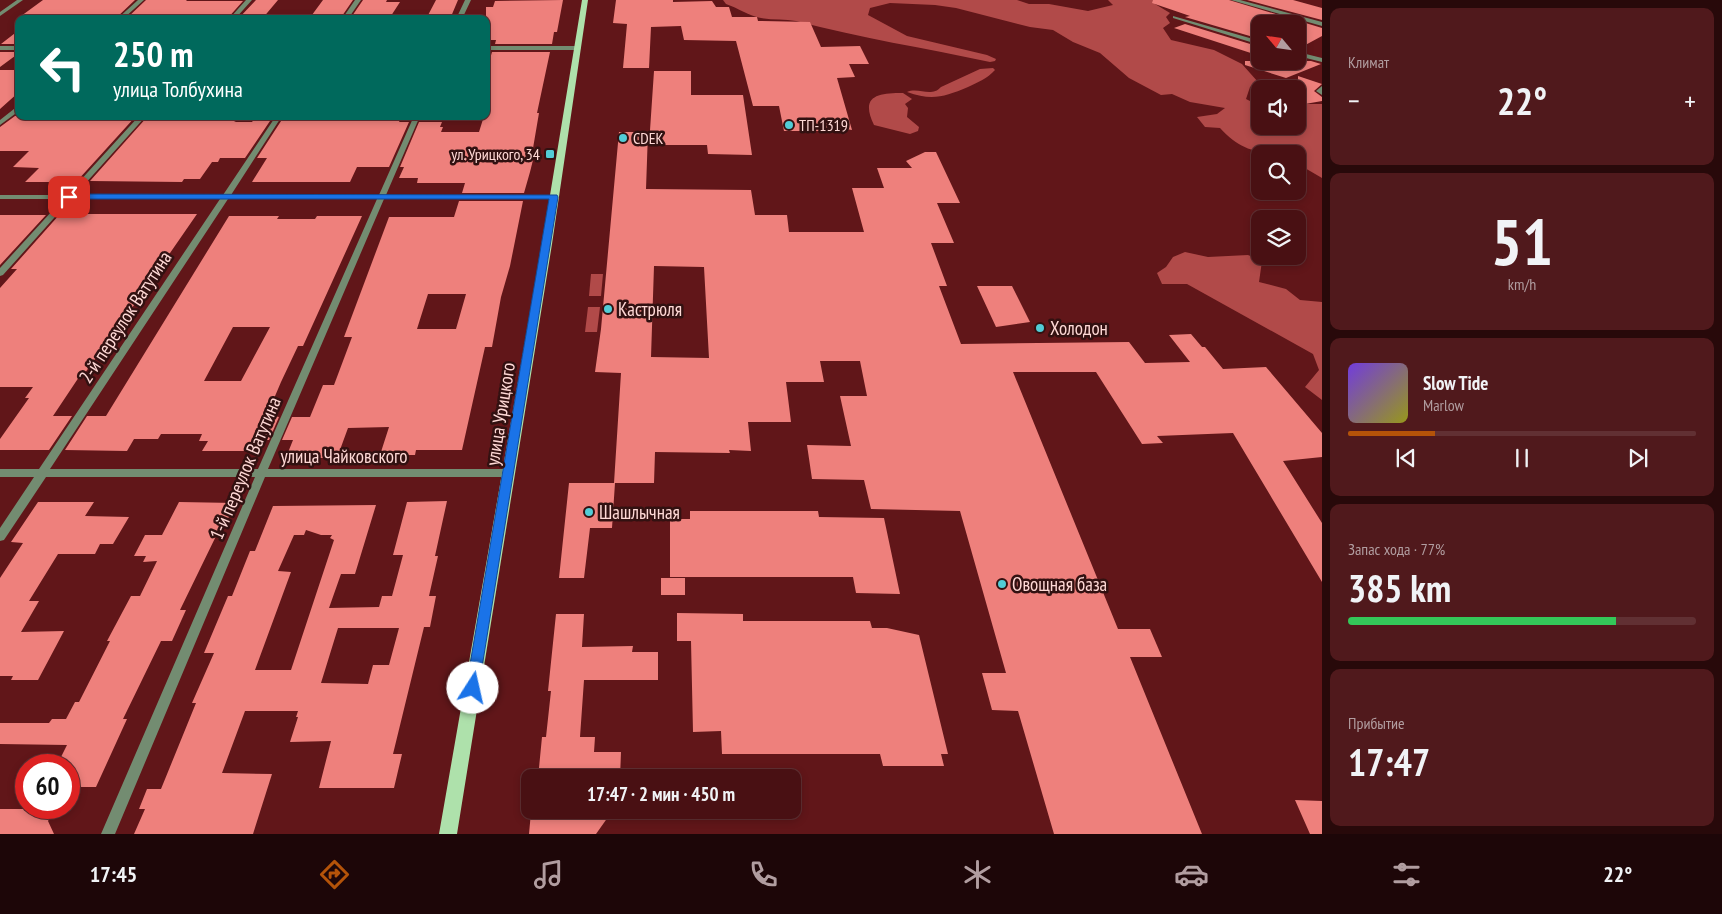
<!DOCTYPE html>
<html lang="ru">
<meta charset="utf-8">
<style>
body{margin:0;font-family:"PT Sans Narrow",sans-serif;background:#50191c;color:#f1f3f6;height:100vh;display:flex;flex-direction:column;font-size:19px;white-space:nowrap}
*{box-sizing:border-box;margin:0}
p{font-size:16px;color:#b19da0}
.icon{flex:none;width:28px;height:28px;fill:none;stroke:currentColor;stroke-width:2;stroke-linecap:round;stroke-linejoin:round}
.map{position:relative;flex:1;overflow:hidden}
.details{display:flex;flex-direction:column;gap:8px;padding:8px;background:#28090a;width:400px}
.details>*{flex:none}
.banner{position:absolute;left:15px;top:15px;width:475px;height:105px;border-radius:10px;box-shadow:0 2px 8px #0003,0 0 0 1px #613033;background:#00695c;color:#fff;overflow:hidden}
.needle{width:32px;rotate:299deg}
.controls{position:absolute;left:1251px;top:15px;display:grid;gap:10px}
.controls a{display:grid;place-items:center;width:55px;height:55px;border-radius:10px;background:#491013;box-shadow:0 2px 8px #0003,0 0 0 1px #613033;font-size:25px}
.speed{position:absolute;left:15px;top:754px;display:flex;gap:10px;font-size:25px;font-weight:700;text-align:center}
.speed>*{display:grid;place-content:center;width:65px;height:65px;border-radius:50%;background:#491013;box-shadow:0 2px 8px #0003,0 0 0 1px #613033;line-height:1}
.speed .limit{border:8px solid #d22;background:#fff;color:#111}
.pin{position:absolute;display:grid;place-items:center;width:42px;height:42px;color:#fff;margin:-21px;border-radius:10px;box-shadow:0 2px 8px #0006}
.me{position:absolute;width:55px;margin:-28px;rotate:10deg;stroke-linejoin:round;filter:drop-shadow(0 0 4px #0008)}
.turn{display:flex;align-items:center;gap:18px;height:105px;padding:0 15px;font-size:22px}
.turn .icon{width:65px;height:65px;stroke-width:2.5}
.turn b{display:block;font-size:35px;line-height:42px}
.big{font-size:38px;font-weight:600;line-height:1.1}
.details .widget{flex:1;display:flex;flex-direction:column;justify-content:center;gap:8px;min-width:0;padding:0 18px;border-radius:10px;background:#50191c}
.details .dial{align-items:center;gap:0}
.dial b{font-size:65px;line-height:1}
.song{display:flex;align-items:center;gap:15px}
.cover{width:60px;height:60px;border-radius:8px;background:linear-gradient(135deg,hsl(260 70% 55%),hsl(60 70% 35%))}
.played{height:5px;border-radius:2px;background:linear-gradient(90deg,#b45309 25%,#613033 25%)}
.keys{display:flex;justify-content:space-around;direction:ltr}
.heat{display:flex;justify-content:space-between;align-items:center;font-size:28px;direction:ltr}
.charge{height:8px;border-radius:4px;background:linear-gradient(90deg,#34c759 77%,#613033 0)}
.trip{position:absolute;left:521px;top:769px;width:280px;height:50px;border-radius:10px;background:#491013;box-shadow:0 2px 8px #0003,0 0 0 1px #613033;font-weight:600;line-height:50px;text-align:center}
.dock{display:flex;height:80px;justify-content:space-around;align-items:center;background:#1d0608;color:#b19da0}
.dock .icon{width:35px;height:35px}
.dock .active{color:#b45309}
.dock b{font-size:22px;color:#f1f3f6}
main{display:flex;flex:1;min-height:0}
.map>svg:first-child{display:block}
.forest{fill:#b14a49}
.building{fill:#ee807c;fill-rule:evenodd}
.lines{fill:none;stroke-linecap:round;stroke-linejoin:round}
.minor{fill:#738c71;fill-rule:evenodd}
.primary{fill:#aee1ab;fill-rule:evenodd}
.route{fill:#1a73e8;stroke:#114b97}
.poi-dot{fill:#52ccd6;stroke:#321111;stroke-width:2}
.labels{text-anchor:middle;stroke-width:5;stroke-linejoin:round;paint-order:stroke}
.far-poi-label{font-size:16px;fill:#ffd9d6;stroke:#321111;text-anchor:start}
.poi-label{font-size:19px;fill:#ffd9d6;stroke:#321111;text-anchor:start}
.street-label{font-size:19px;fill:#ffd9d6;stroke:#321111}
</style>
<main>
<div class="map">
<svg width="1322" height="834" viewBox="0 0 1322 834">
<rect width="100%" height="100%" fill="#611619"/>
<path class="forest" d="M 723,0 L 1017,0 L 1029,4 L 1049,4 L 1088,11 L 1113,5 L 1108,0 L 1153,0 L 1155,4 L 1170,13 L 1166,17 L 1170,23 L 1163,28 L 1171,40 L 1214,50 L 1242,64 L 1258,82 L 1250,87 L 1246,99 L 1260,106 L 1260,126 L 1298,126 L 1298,104 L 1322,104 L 1322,178 L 1298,164 L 1298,154 C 1265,154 1243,154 1220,128 L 1205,127 L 1197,117 L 1217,114 L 1225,108 L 1190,102 L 1172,94 L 1161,95 L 1129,78 L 1100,53 L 1073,42 L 1053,30 L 1030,27 L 956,8 L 935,5 L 890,3 L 870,8 L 868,15 L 907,36 L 987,55 L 996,59 L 995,61 L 990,62 C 925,48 860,38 796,21 C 785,19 773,20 761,18 C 749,16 738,8 726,4 Z
M 993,68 L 995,70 C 987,79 978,82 968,87 C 944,97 932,101 907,92 C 919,87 931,98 941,87 L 980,69 Z
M 903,93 L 912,99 L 905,104 L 908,108 L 907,117 L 919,127 L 918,131 L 910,134 L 874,125 C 860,96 877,93 903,93 Z
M 1185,252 L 1208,257 L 1248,255 L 1262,261 L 1259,282 L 1286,289 L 1300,300 L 1322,302 L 1322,400 L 1305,387 L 1319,370 L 1313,354 L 1187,284 L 1162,284 L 1157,273 L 1166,267 L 1173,257 Z
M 591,274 L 603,274 L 601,296 L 589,296 Z
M 588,307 L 600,307 L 597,332 L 585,332 Z"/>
<path class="building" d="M 43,0 L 135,0 L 115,19 L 17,19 Z
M 146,0 L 187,0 L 186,1 L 243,1 L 227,19 L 126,19 Z
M 256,0 L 278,0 L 262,19 L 238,19 Z
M 323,0 L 353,0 L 340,19 L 309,19 Z
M 363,0 L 387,0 L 386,2 L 400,2 L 389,19 L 350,19 Z
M 436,0 L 458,0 L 450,19 L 426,19 Z
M 563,0 L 557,32 L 554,32 L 552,44 L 495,44 L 496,40 L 486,40 L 486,7 L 493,7 L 495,1 Z
M 616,0 L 673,0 L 673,2 L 712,1 L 716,7 L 729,7 L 732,17 L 757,17 L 758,21 L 810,22 L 821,47 L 860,46 L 869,64 L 849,64 L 855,77 L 837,78 L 852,130 L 846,129 L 846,131 L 784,131 L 779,106 L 753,106 L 736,41 L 684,40 L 681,26 L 651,27 L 649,68 L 623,68 L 627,24 L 613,23 Z
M 1153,0 L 1229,0 L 1322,28 L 1322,36 L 1298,49 L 1298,24 L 1260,24 L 1260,39 L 1185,17 L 1190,16 L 1152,3 Z
M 1247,0 L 1293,0 L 1322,8 L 1322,20 Z
M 1185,24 L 1260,47 L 1260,56 L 1174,28 Z
M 19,30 L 19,44 L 1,44 Z
M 0,52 L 19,52 L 19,53 L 0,67 Z
M 492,52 L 550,52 L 537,113 L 539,113 L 531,160 L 533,160 L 530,172 L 524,193 L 462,193 L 465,183 L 417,183 L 418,178 L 399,178 L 404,167 L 400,167 L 419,122 L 442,122 L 440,127 L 443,127 L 441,132 L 479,132 L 484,116 L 486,116 L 486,72 Z
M 1245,61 L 1311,61 L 1321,64 L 1286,78 L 1245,65 Z
M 0,70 L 19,70 L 19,92 L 0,109 Z
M 654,71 L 691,71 L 691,95 L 743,95 L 752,155 L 708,154 L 707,145 L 649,145 Z
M 1298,76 L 1322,84 L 1314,91 L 1322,97 L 1322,101 L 1305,104 L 1298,100 Z
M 15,116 L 136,116 L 77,181 L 72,182 L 25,182 L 39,168 L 13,167 L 29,151 L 0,151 L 0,127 Z
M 148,116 L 223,116 L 236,122 L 252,122 L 255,118 L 272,118 L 245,158 L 220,158 L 218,162 L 212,162 L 200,179 L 184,179 L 182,182 L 90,181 Z
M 289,116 L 402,116 L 399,122 L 409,122 L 389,167 L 357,167 L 350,182 L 252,182 L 267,158 L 257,158 L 283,118 Z
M 619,132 L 648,132 L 646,189 L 751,190 L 755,215 L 787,215 L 789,232 L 864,232 L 852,188 L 884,188 L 877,168 L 912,168 L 906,161 L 925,152 L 936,152 L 960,203 L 937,203 L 954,243 L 931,243 L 947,286 L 939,286 L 961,344 L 1129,342 L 1145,363 L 1190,362 L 1169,335 L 1191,334 L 1202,347 L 1205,347 L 1223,369 L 1266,367 L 1322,433 L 1322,457 L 1283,461 L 1322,523 L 1322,582 L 1233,433 L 1157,436 L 1163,443 L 1142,444 L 1096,372 L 1013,372 L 1118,629 L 1150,629 L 1162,657 L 1130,657 L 1202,834 L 1054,834 L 1018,711 L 992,710 L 982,673 L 1006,673 L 960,511 L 871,509 L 864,480 L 812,479 L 807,445 L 851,446 L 840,396 L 867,396 L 860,361 L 820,361 L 824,382 L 786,382 L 791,422 L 748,422 L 751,451 L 729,450 L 730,453 L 655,452 L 654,483 L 614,483 L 621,373 L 595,372 L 601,329 ZM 654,266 L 704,267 L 709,358 L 651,357 Z
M 459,201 L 523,201 L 510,266 L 501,297 L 492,347 L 485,347 L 462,450 L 416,450 L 415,455 L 380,455 L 389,427 L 348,428 L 337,458 L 319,458 L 320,455 L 287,455 L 293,440 L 282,440 L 292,417 L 310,417 L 323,385 L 334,385 L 352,337 L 344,337 L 389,217 L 454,217 ZM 428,294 L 466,294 L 456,329 L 417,329 Z
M 60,214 L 197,214 L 114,334 L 119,334 L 106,354 L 98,355 L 82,377 L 79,377 L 53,416 L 72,416 L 49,450 L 0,450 L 0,439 L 29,398 L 25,398 L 33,387 L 0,387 L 0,288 L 17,269 L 11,269 Z
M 0,215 L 46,215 L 0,265 Z
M 229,216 L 279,216 L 277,219 L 315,219 L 317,216 L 362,216 L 303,346 L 298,346 L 281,382 L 267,415 L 279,417 L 269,440 L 257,440 L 252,451 L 202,451 L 208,441 L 199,441 L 202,434 L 161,434 L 158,439 L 134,439 L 127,451 L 65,450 L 87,416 L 106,416 ZM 233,327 L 270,327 L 241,381 L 204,381 Z
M 977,286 L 1012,286 L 1030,322 L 996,327 Z
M 569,483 L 615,483 L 612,528 L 590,528 L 584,578 L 559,578 Z
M 447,501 L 435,556 L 438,556 L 429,596 L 436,596 L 430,627 L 424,627 L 393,754 L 402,754 L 394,788 L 319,788 L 331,741 L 290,742 L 298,717 L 296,717 L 298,711 L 245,711 L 222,773 L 272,774 L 253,834 L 134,834 L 145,809 L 139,809 L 147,789 L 161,789 L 196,703 L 192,703 L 214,653 L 204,653 L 228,596 L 232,596 L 250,551 L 255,551 L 273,506 L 376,505 L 355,574 L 341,574 L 329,608 L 379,607 L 382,596 L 392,596 L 403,555 L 393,555 L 407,502 ZM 306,530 L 321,535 L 332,535 L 330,538 L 334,540 L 291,670 L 255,670 L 291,572 L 278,571 L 294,535 L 304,535 ZM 338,628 L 399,628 L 389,665 L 373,665 L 368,684 L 321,683 Z
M 38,502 L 94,502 L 85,516 L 129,517 L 113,544 L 100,544 L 95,554 L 58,554 L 29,601 L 39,601 L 21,632 L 64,631 L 38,680 L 11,680 L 13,676 L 0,676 L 0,578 L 23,543 L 11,542 Z
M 179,502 L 235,503 L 222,532 L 218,532 L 180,610 L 186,610 L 172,641 L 161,641 L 123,719 L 127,719 L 96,787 L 69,787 L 69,765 L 57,765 L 67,745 L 0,744 L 0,723 L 49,723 L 52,719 L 66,719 L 75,702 L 79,702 L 110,641 L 107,641 L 131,596 L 140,596 L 157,561 L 143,562 L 146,556 L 134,556 L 145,535 L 162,535 Z
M 690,511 L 818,511 L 819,517 L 884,518 L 900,594 L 856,593 L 853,577 L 670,577 L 670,519 L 690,519 Z
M 661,578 L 685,578 L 685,595 L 661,595 Z
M 677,613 L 743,614 L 743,621 L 870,621 L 872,628 L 887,628 L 919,635 L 948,754 L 941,754 L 944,766 L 883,766 L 880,754 L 722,754 L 721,731 L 693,732 L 691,641 L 677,641 Z
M 556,614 L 584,614 L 582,647 L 633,646 L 632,652 L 658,652 L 658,680 L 584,680 L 580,737 L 595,737 L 594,752 L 621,752 L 620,778 L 538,778 L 542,737 L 546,737 L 551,691 L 548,691 Z
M 1295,800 L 1322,801 L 1322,834 L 1310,834 Z
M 0,809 L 54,809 L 48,821 L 54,834 L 0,834 Z
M 536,810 L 613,810 L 596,834 L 529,834 L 531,812 Z"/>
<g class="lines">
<path class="minor" d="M 17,0 L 23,0 L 0,16 L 0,12 Z
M 138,0 L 144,0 L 123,19 L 117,19 Z
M 246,0 L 252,0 L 235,19 L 229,19 Z
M 355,0 L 361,0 L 348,19 L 342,19 Z
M 465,0 L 471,0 L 462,19 L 456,19 Z
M 1231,0 L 1240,0 L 1322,22 L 1322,26 Z
M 1173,16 L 1260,41 L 1260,45 L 1173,18 Z
M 0,46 L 19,46 L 19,50 L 0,50 Z
M 486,46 L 578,46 L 581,48 L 578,50 L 486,50 Z
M 1298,52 L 1322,58 L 1322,62 L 1298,56 Z
M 1322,86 L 1322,95 L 1316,91 Z
M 19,105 L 19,111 L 0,125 L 0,120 Z
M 139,116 L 146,116 L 75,195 L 223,195 L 276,116 L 282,116 L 231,195 L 379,195 L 414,116 L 420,116 L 386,195 L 554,195 L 558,197 L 554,199 L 384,199 L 268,469 L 509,469 L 514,473 L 509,477 L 265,477 L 115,834 L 101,834 L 255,477 L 46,477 L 4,540 L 0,541 L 0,528 L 34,477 L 0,477 L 0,469 L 39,469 L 220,199 L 71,199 L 3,275 L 0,276 L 0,268 L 63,199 L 0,199 L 0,195 L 67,195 ZM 228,199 L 377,199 L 258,469 L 50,469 Z"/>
<path class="primary" d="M 582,0 L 588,0 L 552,244 L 457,834 L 439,834 L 542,244 Z"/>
</g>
<path class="route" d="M 69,194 L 557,195 L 558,197 L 478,692 L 473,694 L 468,692 L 466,688 L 549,199 L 66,199 L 66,195 Z"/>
<g class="poi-dot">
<circle cx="789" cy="125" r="5"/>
<circle cx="623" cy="138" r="5"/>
<rect x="545" y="149" width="10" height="10" rx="2.5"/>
<circle cx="608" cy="309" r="5"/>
<circle cx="1040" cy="328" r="5"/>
<circle cx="589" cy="512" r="5"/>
<circle cx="1002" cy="584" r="5"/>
</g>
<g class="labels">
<g class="far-poi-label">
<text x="799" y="131">ТП-1319</text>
<text x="633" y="144">CDEK</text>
<text x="540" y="160" text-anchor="end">ул. Урицкого, 34</text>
</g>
<g class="poi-label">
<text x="618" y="316">Кастрюля</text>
<text x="1050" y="335">Холодон</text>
<text x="599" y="519">Шашлычная</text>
<text x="1012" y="591">Овощная база</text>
</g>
<g class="street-label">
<text transform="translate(125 317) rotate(-57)" y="7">2-й переулок Ватутина</text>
<text transform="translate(500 414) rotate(-81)" y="7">улица Урицкого</text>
<text x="344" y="463">улица Чайковского</text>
<text transform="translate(245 468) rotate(-67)" y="7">1-й переулок Ватутина</text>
</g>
</g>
</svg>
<div class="controls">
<a><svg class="needle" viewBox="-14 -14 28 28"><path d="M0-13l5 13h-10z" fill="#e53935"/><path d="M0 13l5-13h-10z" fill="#b19da0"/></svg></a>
<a><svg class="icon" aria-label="sound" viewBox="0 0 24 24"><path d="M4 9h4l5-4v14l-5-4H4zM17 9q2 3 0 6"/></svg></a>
<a><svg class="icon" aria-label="search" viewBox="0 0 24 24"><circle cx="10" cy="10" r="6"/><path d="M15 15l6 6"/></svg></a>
<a><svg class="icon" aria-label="layers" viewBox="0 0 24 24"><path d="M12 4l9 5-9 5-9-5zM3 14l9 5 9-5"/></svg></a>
</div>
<div class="speed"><div class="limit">60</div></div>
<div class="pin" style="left:69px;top:197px;background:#d93025"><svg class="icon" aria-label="arrive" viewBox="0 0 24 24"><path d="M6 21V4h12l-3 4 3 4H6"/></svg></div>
<svg class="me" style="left:473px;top:688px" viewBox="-20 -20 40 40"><circle r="19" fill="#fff"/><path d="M0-13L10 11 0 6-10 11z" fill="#1a73e8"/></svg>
<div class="trip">17:47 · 2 мин · 450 m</div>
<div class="banner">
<div class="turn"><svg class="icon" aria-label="left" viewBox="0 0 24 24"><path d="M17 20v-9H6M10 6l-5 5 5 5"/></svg><div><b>250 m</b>улица Толбухина</div></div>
</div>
</div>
<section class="details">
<div class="widget"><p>Климат</p>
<div class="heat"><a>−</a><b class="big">22°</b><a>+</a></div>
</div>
<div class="widget dial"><b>51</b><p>km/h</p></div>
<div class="widget">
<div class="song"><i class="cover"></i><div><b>Slow Tide</b><p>Marlow</p></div></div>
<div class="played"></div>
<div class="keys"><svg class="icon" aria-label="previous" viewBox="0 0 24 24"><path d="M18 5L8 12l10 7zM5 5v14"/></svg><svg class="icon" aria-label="pause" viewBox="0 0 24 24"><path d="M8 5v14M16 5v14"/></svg><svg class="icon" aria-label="next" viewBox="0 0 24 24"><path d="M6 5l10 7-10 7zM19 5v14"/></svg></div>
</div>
<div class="widget"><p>Запас хода · 77%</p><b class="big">385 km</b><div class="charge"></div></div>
<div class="widget"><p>Прибытие</p><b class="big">17:47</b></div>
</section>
</main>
<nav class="dock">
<b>17:45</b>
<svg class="icon active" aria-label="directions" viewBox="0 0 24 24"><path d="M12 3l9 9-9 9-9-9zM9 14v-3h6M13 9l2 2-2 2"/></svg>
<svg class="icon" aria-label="music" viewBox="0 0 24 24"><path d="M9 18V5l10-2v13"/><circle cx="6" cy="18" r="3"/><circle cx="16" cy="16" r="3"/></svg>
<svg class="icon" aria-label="phone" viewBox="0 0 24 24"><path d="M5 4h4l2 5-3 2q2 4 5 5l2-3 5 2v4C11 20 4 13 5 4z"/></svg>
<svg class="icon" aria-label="climate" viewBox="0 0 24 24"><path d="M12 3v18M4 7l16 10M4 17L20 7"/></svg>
<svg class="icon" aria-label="car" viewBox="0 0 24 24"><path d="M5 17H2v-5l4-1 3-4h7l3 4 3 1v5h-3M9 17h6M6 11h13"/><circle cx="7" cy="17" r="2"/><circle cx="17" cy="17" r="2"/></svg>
<svg class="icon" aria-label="filters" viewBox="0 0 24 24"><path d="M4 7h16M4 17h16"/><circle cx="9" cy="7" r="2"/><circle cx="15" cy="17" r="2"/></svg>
<b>22°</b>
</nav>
